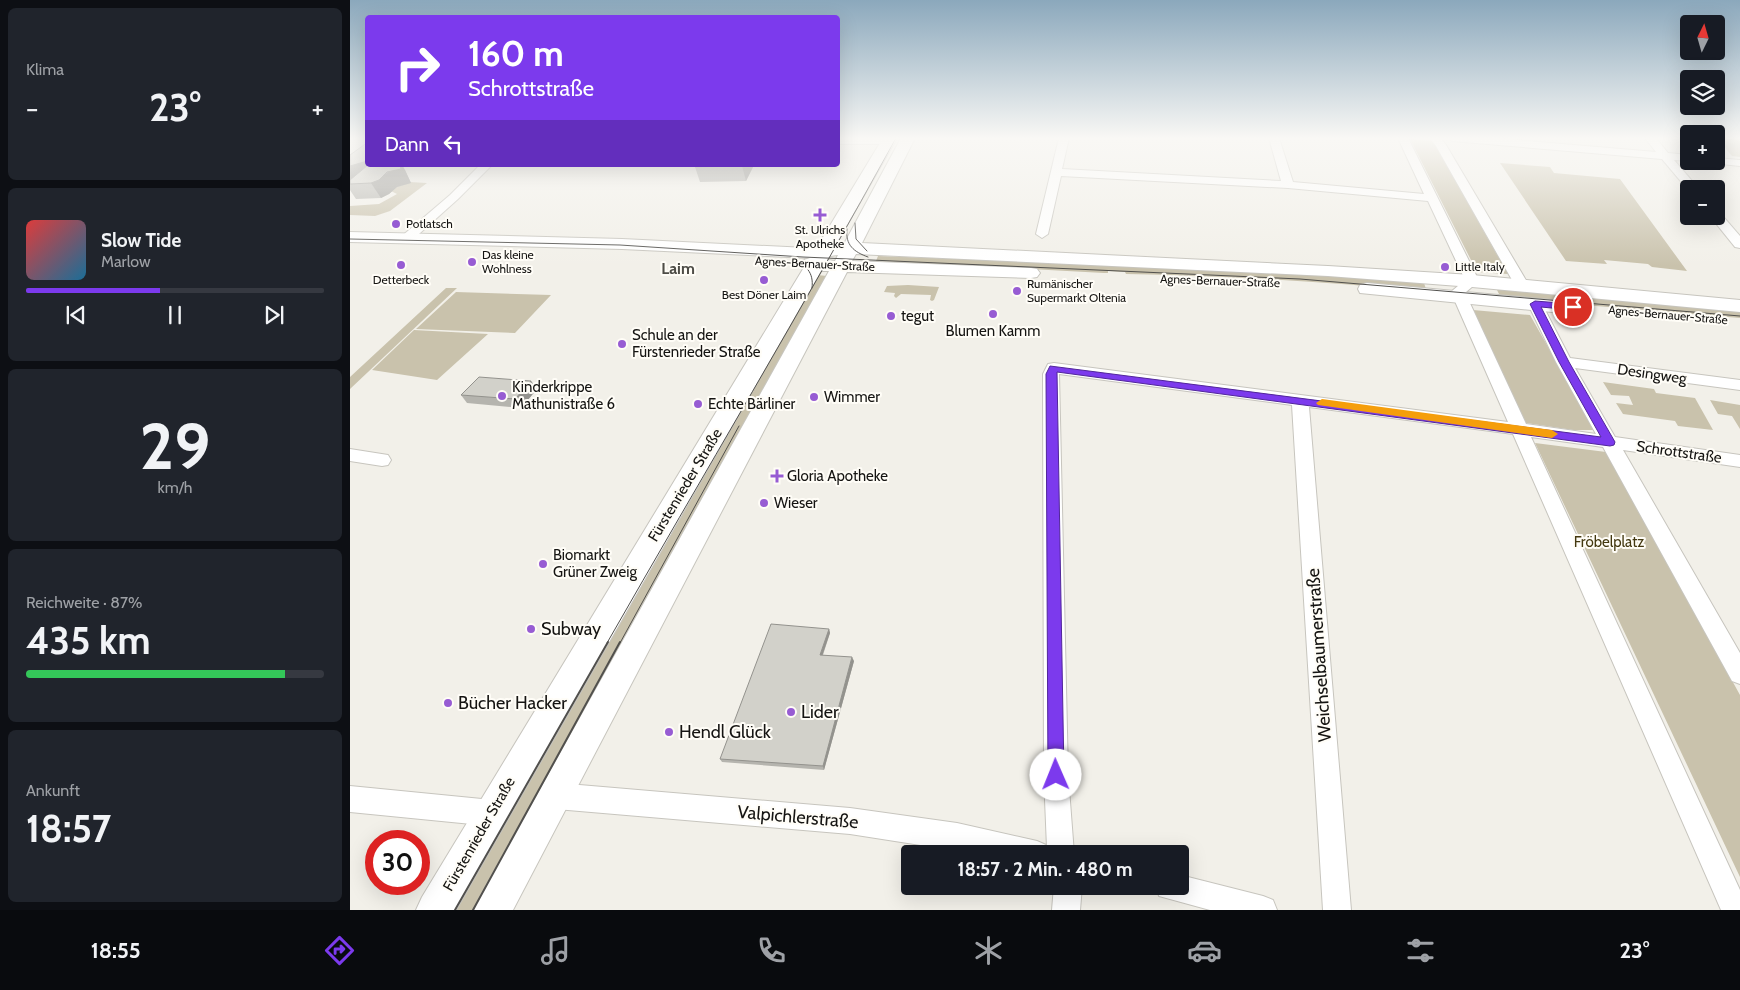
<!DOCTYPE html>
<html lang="de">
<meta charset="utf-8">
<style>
body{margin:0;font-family:Cabin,sans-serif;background:#20242c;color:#f1f3f6;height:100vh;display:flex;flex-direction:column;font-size:19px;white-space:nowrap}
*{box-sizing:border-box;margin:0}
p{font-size:16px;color:#9ea1a6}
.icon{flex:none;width:28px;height:28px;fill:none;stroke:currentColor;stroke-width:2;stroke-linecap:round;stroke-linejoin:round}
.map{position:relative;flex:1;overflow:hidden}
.side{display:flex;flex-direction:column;gap:8px;padding:8px;background:#0d0f14;width:350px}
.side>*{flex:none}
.guide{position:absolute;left:15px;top:15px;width:475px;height:152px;border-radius:5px;box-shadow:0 5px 20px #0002;background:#7c3aed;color:#fff;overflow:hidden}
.needle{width:32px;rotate:5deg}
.fabs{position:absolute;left:1330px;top:15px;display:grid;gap:10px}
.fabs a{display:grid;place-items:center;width:45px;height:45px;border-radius:5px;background:#171b24;box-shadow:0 5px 20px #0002;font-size:25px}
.speed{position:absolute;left:15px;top:830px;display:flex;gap:10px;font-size:25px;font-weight:700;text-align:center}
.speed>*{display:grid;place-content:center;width:65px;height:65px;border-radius:50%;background:#171b24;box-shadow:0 5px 20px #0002;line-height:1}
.speed .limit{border:8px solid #d22;background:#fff;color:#111}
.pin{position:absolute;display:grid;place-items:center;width:42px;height:42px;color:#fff;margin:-21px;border:2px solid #fff;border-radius:50%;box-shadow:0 1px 5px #0007}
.me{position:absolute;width:55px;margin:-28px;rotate:359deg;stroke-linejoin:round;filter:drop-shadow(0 0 4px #0008)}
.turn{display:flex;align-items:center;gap:18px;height:105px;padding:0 20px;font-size:22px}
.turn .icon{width:65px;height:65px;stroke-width:2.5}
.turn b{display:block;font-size:35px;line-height:42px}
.then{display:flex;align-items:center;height:48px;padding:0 20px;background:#0003;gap:10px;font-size:19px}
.big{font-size:38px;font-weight:700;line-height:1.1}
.side .card{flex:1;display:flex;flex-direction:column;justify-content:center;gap:8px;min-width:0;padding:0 18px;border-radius:8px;background:#20242c}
.side .dial{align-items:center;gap:0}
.dial b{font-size:65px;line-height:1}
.song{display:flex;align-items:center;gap:15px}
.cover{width:60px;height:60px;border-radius:8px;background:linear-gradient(135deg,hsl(0 70% 55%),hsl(200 70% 35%))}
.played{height:5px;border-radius:2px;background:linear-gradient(90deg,#7c3aed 45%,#363941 45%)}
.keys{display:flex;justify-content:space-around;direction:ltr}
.heat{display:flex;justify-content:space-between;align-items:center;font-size:28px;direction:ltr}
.charge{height:8px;border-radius:4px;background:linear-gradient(90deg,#34c759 87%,#363941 0)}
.trip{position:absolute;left:551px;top:845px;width:288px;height:50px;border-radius:5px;background:#171b24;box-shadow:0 5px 20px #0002;font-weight:700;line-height:50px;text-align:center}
.dock{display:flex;height:80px;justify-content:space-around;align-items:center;background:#090b0e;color:#9ea1a6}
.dock .icon{width:35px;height:35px}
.dock .on{color:#7c3aed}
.dock b{font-size:22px;color:#f1f3f6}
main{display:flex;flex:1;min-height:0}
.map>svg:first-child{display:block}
.green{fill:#c9c2ac}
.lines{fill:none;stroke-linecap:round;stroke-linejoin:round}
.minor-casing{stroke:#c7c5be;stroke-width:2}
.secondary-casing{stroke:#c7c5be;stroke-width:2}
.minor{fill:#fff;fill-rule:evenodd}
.secondary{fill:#fff;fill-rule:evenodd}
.tram-far1{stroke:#51504d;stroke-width:1}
.tram{stroke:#51504d;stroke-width:2}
.wall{fill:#b5b4ae}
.shaded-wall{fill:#93928d}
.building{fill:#d2d1ca;stroke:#93928d}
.route{fill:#7c3aed;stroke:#51269a}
.slow{fill:#f59e0b}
.poi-dot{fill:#975cd3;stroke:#fffdf7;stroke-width:2}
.labels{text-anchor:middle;stroke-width:4;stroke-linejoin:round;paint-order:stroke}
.far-poi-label{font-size:12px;fill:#151412;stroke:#fffdf7;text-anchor:start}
.far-street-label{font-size:12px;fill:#151412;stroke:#fffdf7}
.poi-label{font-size:15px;fill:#151412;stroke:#fffdf7;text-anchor:start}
.street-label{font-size:15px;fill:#151412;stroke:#fffdf7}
.park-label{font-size:15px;fill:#433810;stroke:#fffdf7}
.far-district-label{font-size:16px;font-weight:bold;fill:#4e4d47;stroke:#fffdf7}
.near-poi-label{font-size:18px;fill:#151412;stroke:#fffdf7;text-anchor:start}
.near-street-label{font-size:18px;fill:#151412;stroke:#fffdf7}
</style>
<main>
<section class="side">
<div class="card"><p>Klima</p>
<div class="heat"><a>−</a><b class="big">23°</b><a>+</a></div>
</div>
<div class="card">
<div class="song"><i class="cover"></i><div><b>Slow Tide</b><p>Marlow</p></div></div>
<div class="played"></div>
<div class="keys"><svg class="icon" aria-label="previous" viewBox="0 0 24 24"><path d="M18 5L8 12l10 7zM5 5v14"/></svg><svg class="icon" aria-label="pause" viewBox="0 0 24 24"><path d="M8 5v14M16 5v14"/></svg><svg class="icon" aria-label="next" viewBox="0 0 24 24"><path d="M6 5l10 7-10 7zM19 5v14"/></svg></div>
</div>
<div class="card dial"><b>29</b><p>km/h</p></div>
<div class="card"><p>Reichweite · 87%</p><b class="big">435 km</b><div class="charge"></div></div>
<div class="card"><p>Ankunft</p><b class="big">18:57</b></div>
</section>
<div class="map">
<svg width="1390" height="910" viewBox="0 0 1390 910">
<rect width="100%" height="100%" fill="#f2f0e9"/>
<path class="green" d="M 1367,138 L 1390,138 L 1390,157 L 1382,156 Z
M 1060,139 L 1083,141 L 1158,274 L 1127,272 Z
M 1150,163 L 1200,167 L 1204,173 L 1270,179 L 1337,271 L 1302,267 L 1298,264 L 1254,260 L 1257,264 L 1216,261 Z
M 60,182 L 77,183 L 40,211 L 25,216 L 0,215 L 0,206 L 29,204 L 47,194 L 39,190 Z
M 528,256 L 611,259 L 613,256 L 1073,280 L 1077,292 C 977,281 876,276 776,274 L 775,272 L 758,271 L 758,273 L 754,273 L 660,268 L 609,268 L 609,265 L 526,261 Z
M 467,275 L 477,276 L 132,910 L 98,910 Z
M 558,285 L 589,287 L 584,300 L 582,301 L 580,300 L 581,295 L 551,294 L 546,298 L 544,296 L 545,293 L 534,292 L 537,286 Z
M 96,288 L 107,288 L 0,389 L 0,377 Z
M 1146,288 L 1390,311 L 1390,318 L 1151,298 Z
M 106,292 L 201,295 L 165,333 L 66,329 Z
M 1123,310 L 1180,315 L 1245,430 L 1223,430 L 1176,423 Z
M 64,330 L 138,334 L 87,380 L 22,370 Z
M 1253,382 L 1304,389 L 1306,393 L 1345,398 L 1363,430 L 1328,426 L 1325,421 L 1273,414 L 1266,403 L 1283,405 L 1279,396 L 1261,395 Z
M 1360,400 L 1390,405 L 1390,429 L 1382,416 L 1368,414 Z
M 1185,443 L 1256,452 L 1390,695 L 1390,877 Z"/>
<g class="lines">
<g class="minor-casing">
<path id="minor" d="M 488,138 L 540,138 L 543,141 L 538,144 L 488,144 Z
M 709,138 L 719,138 L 712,169 L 931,181 L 919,138 L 929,138 L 943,182 L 1074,194 L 1048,138 L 1058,138 L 1129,281 L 1116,292 L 1118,299 L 1176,424 L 1246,434 L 1206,362 L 1178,304 L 1180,301 L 1190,301 L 1192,304 L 1220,358 L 1390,380 L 1390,390 L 1225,368 L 1265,437 L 1390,455 L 1390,467 L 1273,450 L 1390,653 L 1390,684 L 1382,681 L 1253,447 L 1181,437 L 1390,890 L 1390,910 L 1371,910 L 1163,434 L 959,407 L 1001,910 L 973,910 L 942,405 L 709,374 L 718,775 L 724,854 L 628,854 L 500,834 L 206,809 L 197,805 L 193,796 L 197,787 L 206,783 L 500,808 L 607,823 L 687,841 L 696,845 L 697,848 L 694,775 L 693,374 L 698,364 L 704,363 L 1158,422 L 1104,299 L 1102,291 L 1115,280 L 1078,201 L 938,188 L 711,176 L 698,234 L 692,238 L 686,234 Z
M 1080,138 L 1091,138 L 1096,145 L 1180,287 L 1178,290 L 1173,291 L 1166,287 L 1086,146 Z
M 1097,138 L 1143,138 L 1306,152 L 1295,138 L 1306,138 L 1318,153 L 1339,155 L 1339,161 L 1324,160 L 1349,189 L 1339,189 L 1339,191 L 1312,159 L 1102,141 Z
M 1366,158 L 1390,160 L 1390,166 L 1362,163 L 1361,161 L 1366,161 Z
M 130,165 L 142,165 L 108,199 L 60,242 L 52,242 L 50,239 L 52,236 L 100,195 Z
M 1366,212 L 1370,213 L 1390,236 L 1390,248 L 1385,247 L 1360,216 L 1366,216 Z
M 0,449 L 38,455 L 41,460 L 38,465 L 32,466 L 0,461 Z
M 0,786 L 142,800 L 151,804 L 155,813 L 151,822 L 142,826 L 0,812 Z
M 830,875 L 913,896 L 923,900 L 927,910 L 860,910 L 809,896 L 806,886 L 830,886 Z
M 704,886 L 732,886 L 730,910 L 702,910 Z"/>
</g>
<g class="secondary-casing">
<path id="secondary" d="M 533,138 L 547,138 L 486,244 L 494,244 L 551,138 L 565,138 L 512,243 L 978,266 L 1122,275 L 1390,300 L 1390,312 L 1122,287 L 978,276 L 506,254 L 502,261 L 681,268 L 687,269 L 690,273 L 687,277 L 681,278 L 497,272 L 163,910 L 124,910 L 130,897 L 479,271 L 471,271 L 106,910 L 66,910 L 72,897 L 453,269 L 448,265 L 451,261 L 460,258 L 272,249 L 0,242 L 0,232 L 272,239 L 457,248 L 467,247 ZM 488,255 L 485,261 L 477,260 L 480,256 Z
M 1017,283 L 1202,300 L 1209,302 L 1212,306 L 1209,310 L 1202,312 L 1010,293 L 1008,289 L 1010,285 Z"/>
</g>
<use href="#minor" class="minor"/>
<use href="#secondary" class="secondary"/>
<path class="tram-far1" d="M 505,223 L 506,239 L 517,251
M 497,229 C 495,245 504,252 518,257
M 0,239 L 270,245 L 453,257 L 950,279 L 1390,316
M 442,259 C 456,265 464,272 462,288
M 257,643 C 353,475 453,308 546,138
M 270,643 L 389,426"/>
<path class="tram" d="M 105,910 L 258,642
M 123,910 L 270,642"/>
</g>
<path class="wall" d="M 0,155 L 18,165 L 52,165 L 55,170 L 61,183 L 47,187 L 39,194 L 31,198 L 6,199 L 0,190 Z
M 404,165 L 396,181 L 350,182 L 345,167 Z
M 181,381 L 187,389 L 171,408 L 117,403 L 111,395 Z
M 479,629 L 480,633 L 473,655 L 504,661 L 474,770 L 372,762 L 370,759 Z"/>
<path class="shaded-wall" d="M 18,159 L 18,165 L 0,184 L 0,166 Z
M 50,165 L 52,165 L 55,170 L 61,183 L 47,187 L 39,194 L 31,198 L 21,183 Z
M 393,165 L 404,165 L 396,181 L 392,166 Z
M 181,381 L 187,389 L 171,408 L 165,399 Z
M 479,629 L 480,633 L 471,659 L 470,655 Z
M 502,657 L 504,661 L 474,770 L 473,766 Z"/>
<path class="building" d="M 18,142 L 18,159 L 14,162 L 0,166 L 0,155 Z
M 18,165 L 50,165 L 51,169 L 37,172 L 29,180 L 21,183 L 0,184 L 0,180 Z
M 346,165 L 393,165 L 392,166 L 345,167 Z
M 129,377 L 181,381 L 165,399 L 111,395 Z
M 421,624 L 479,629 L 470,655 L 502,657 L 473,766 L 370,759 Z"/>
<linearGradient id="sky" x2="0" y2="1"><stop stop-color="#8ba8bc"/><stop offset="0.52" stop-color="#f9f8f5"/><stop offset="1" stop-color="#f9f8f5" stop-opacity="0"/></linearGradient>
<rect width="1390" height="266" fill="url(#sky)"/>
<path class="route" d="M 1185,301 L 1223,304 L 1228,307 L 1223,310 L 1191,307 L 1219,362 L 1265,442 L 1264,445 L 1260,446 L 707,372 L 714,775 L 712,781 L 706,783 L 701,781 L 698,775 L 696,374 L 700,366 L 1251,437 L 1209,362 L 1180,304 Z"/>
<path class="slow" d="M 972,399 L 1202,430 L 1208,434 L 1202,438 L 968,405 L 966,403 Z"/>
<g class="poi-dot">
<path d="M467.5 207.5h5v5h5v5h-5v5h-5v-5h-5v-5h5z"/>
<circle cx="46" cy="224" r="5"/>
<circle cx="122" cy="262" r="5"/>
<circle cx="51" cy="265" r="5"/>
<circle cx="1095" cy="267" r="5"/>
<circle cx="414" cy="280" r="5"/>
<circle cx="667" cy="291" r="5"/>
<circle cx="643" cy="314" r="5"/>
<circle cx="541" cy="316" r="5"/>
<circle cx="272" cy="344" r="5"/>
<circle cx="152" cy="396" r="5"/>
<circle cx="464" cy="397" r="5"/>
<circle cx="348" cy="404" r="5"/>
<path d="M424.5 468.5h5v5h5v5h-5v5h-5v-5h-5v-5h5z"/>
<circle cx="414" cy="503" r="5"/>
<circle cx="193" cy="564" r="5"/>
<circle cx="181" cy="629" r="5"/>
<circle cx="98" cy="703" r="5"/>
<circle cx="441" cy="712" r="5"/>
<circle cx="319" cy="732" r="5"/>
</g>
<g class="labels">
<g class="far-poi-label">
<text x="56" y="228">Potlatsch</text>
<text x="470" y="234" text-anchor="middle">St. Ulrichs<tspan x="470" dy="14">Apotheke</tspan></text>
<text x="132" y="259">Das kleine<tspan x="132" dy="14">Wohlness</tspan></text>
<text x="1105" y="271">Little Italy</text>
<text x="51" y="284" text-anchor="middle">Detterbeck</text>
<text x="677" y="288">Rumänischer<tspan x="677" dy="14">Supermarkt Oltenia</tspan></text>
<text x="414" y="299" text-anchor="middle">Best Döner Laim</text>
</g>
<g class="far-street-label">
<text transform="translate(465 264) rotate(3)" y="4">Agnes-Bernauer-Straße</text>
<text transform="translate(870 281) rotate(2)" y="4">Agnes-Bernauer-Straße</text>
<text transform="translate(1318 315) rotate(5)" y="4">Agnes-Bernauer-Straße</text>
</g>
<g class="poi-label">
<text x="551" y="321">tegut</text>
<text x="643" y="336" text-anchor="middle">Blumen Kamm</text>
<text x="282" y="340">Schule an der<tspan x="282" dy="17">Fürstenrieder Straße</tspan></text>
<text x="162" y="392">Kinderkrippe<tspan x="162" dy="17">Mathunistraße 6</tspan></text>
<text x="474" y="402">Wimmer</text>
<text x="358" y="409">Echte Bärliner</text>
<text x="437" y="481">Gloria Apotheke</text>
<text x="424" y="508">Wieser</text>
<text x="203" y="560">Biomarkt<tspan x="203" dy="17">Grüner Zweig</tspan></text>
</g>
<g class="street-label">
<text transform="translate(1302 374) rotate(8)" y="5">Desingweg</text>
<text transform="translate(1329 452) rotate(8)" y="5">Schrottstraße</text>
<text transform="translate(335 485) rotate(-59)" y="5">Fürstenrieder Straße</text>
<text transform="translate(129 834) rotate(-60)" y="5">Fürstenrieder Straße</text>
</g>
<g class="park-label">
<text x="1259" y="547">Fröbelplatz</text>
</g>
<g class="far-district-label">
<text x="328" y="274">Laim</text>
</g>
<g class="near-poi-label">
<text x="191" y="635">Subway</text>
<text x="108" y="709">Bücher Hacker</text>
<text x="451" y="718">Lider</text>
<text x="329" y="738">Hendl Glück</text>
</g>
<g class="near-street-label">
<text transform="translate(969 655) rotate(-94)" y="6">Weichselbaumerstraße</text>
<text transform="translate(448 817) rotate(5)" y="6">Valpichlerstraße</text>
</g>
</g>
</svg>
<div class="fabs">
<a><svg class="needle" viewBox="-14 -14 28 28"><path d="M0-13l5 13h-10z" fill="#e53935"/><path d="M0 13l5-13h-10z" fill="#9ea1a6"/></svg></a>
<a><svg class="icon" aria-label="layers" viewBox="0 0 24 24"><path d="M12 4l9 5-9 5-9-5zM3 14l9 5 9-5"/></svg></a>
<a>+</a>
<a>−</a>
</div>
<div class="speed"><div class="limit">30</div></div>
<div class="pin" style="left:1223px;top:307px;background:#d93025"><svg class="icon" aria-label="arrive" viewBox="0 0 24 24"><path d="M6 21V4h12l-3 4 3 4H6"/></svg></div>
<svg class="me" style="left:706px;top:775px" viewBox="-20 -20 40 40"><circle r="19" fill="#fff"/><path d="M0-13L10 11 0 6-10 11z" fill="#7c3aed"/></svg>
<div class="trip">18:57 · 2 Min. · 480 m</div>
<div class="guide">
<div class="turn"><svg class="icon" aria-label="right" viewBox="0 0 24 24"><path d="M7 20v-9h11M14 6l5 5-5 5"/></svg><div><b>160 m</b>Schrottstraße</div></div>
<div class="then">Dann<svg class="icon" aria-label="left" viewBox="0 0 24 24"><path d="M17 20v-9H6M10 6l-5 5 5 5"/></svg></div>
</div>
</div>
</main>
<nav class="dock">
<b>18:55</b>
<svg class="icon on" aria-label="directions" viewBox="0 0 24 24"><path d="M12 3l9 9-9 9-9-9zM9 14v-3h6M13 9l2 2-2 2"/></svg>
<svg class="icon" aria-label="music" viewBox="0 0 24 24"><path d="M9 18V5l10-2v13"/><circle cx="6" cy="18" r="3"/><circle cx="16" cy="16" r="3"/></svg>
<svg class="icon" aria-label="phone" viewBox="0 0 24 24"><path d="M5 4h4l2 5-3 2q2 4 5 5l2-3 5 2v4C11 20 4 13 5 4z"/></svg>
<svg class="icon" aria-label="climate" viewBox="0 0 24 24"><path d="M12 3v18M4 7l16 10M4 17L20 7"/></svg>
<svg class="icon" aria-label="car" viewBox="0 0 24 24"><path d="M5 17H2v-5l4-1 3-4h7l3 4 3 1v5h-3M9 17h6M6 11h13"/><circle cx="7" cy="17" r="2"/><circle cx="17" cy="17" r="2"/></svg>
<svg class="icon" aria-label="filters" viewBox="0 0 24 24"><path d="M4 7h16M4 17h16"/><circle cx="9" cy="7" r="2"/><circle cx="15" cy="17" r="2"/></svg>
<b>23°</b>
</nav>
